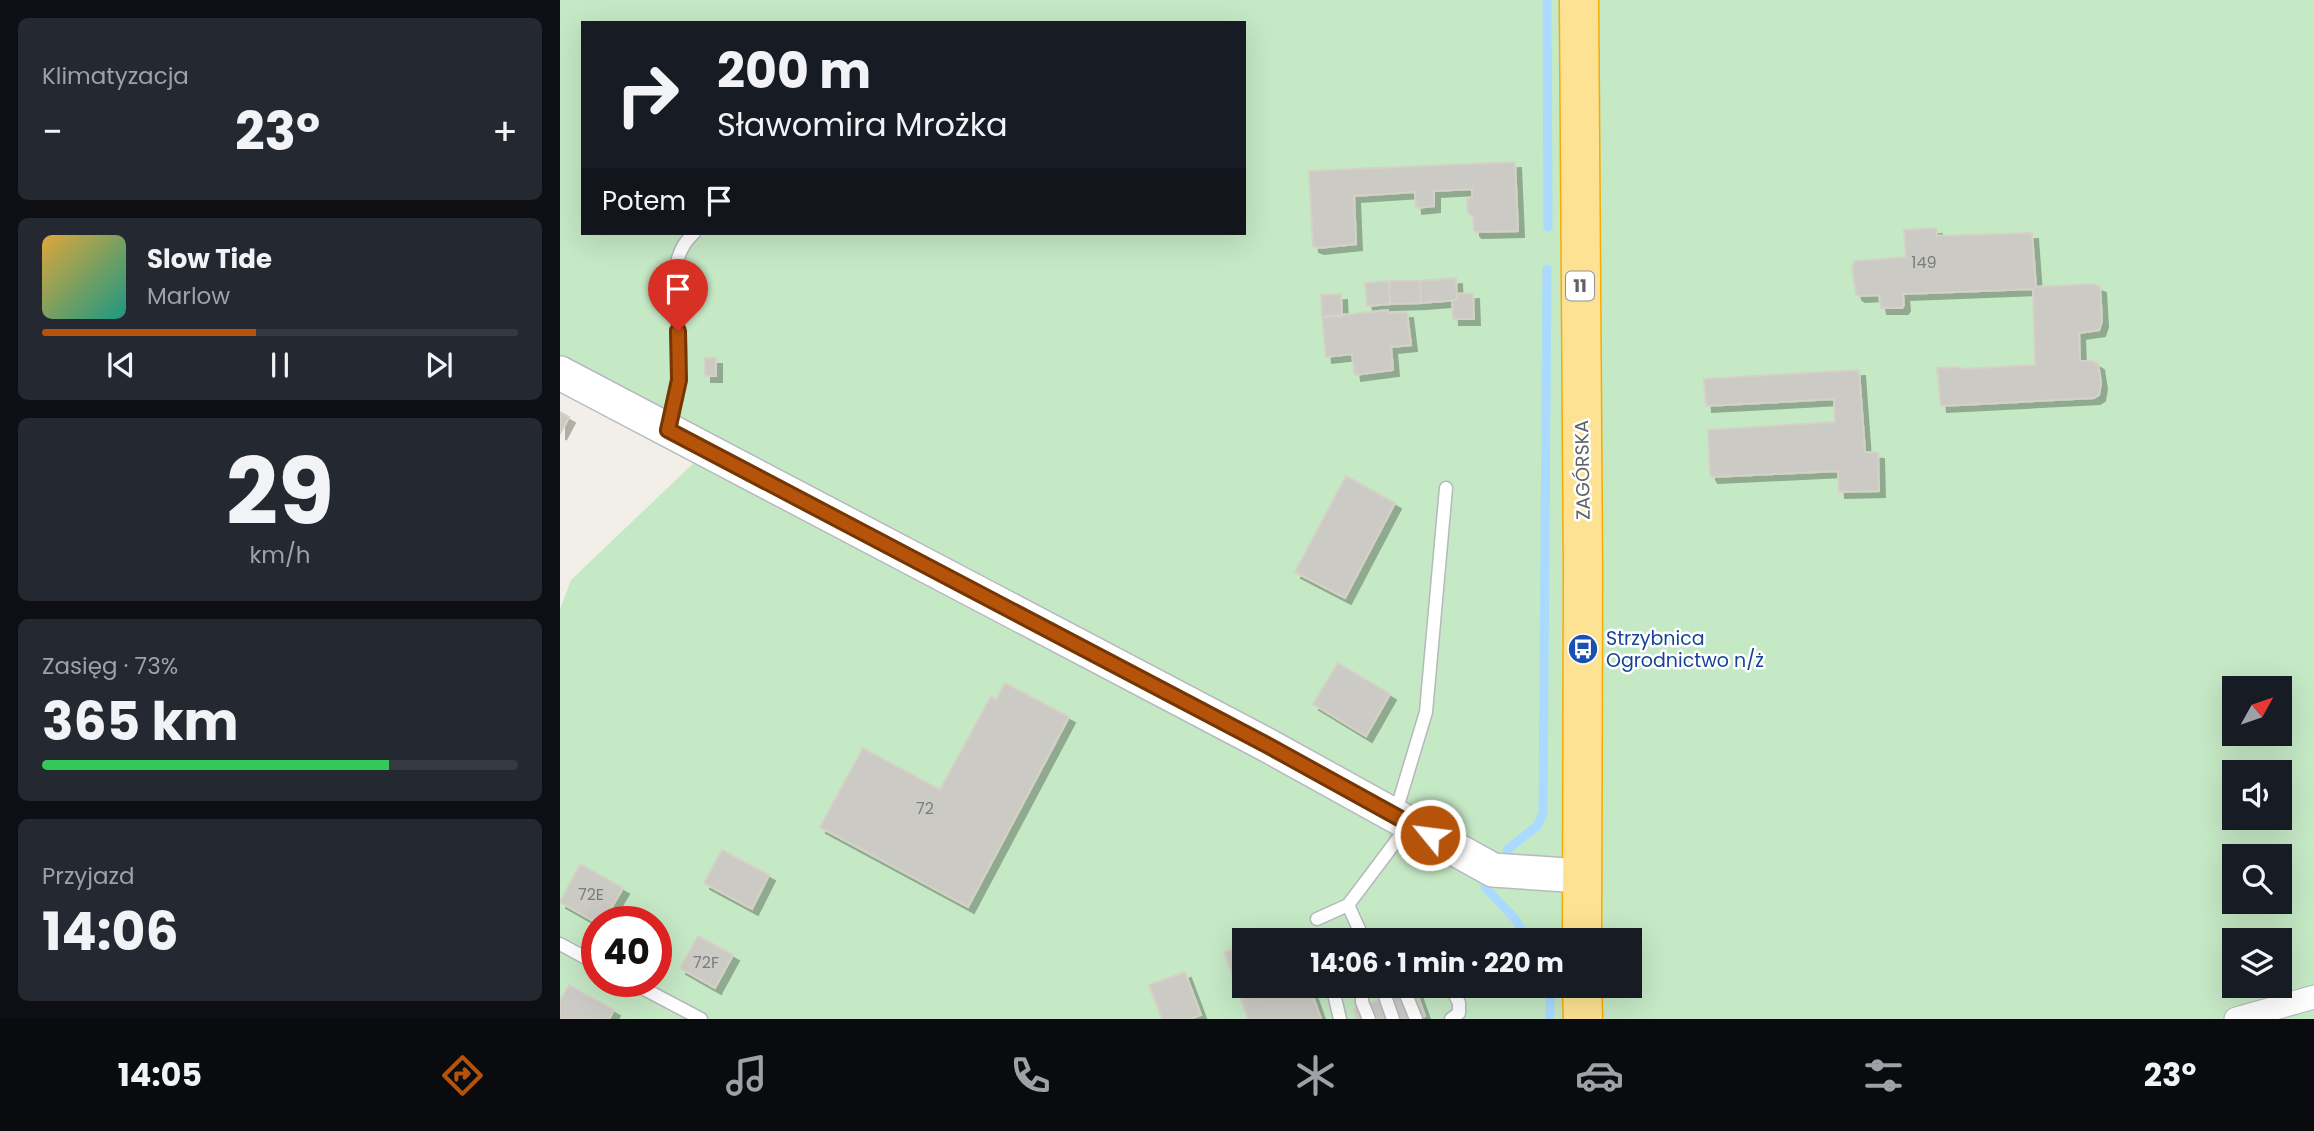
<!DOCTYPE html>
<html lang="pl">
<meta charset="utf-8">
<style>
body{margin:0;font-family:Poppins,sans-serif;background:#242831;color:#f1f3f6;height:100vh;display:flex;flex-direction:column;font-size:26px;white-space:nowrap}
*{box-sizing:border-box;margin:0}
p{font-size:23px;color:#9ea1a6}
.icon{flex:none;width:38px;height:38px;fill:none;stroke:currentColor;stroke-width:2;stroke-linecap:round;stroke-linejoin:round}
.map{position:relative;flex:1;overflow:hidden}
.panel{display:flex;flex-direction:column;gap:18px;padding:18px;background:#0d0f14;width:560px}
.panel>*{flex:none}
.hud{position:absolute;left:21px;top:21px;width:665px;height:214px;border-radius:0px;box-shadow:0 7px 28px #0002;background:#171b24;color:#f1f3f6;overflow:hidden}
.needle{width:46px;rotate:50deg}
.buttons{position:absolute;left:1662px;top:676px;display:grid;gap:14px}
.buttons a{display:grid;place-items:center;width:70px;height:70px;border-radius:0px;background:#171b24;box-shadow:0 7px 28px #0002;font-size:35px}
.speed{position:absolute;left:21px;top:906px;display:flex;gap:14px;font-size:35px;font-weight:700;text-align:center}
.speed>*{display:grid;place-content:center;width:91px;height:91px;border-radius:50%;background:#171b24;box-shadow:0 7px 28px #0002;line-height:1}
.speed .limit{border:10px solid #d22;background:#fff;color:#111}
.pin{position:absolute;display:grid;place-items:center;width:60px;height:60px;color:#fff;margin:-72px -30px;border-radius:50% 50% 50% 0;rotate:-45deg;box-shadow:0 0 7px #0007}
.pin .icon{rotate:45deg}
.me{position:absolute;width:77px;margin:-38px;rotate:299deg;stroke-linejoin:round;filter:drop-shadow(0 0 5px #0008)}
.turn{display:flex;align-items:center;gap:24px;height:147px;padding:0 21px;font-size:32px}
.turn .icon{width:91px;height:91px;stroke-width:2.5}
.turn b{display:block;font-size:49px;line-height:60px}
.then{display:flex;align-items:center;height:66px;padding:0 21px;background:#0003;gap:14px;font-size:26px}
.big{font-size:52px;font-weight:700;line-height:1.1}
.panel .widget{flex:1;display:flex;flex-direction:column;justify-content:center;gap:10px;min-width:0;padding:0 24px;border-radius:10px;background:#242831}
.panel .dial{align-items:center;gap:0}
.dial b{font-size:91px;line-height:1}
.song{display:flex;align-items:center;gap:21px}
.cover{width:84px;height:84px;border-radius:10px;background:linear-gradient(135deg,hsl(40 70% 55%),hsl(170 70% 35%))}
.played{height:7px;border-radius:4px;background:linear-gradient(90deg,#b45309 45%,#363941 45%)}
.keys{display:flex;justify-content:space-around;direction:ltr}
.heat{display:flex;justify-content:space-between;align-items:center;font-size:38px;direction:ltr}
.charge{height:10px;border-radius:5px;background:linear-gradient(90deg,#34c759 73%,#363941 0)}
.trip{position:absolute;left:672px;top:928px;width:410px;height:70px;border-radius:0px;background:#171b24;box-shadow:0 7px 28px #0002;font-weight:700;line-height:70px;text-align:center}
.tabs{display:flex;height:112px;justify-content:space-around;align-items:center;background:#090b0e;color:#9ea1a6}
.tabs .icon{width:49px;height:49px}
.tabs .current{color:#b45309}
.tabs b{font-size:32px;color:#f1f3f6}
main{display:flex;flex:1;min-height:0}
.map>svg:first-child{display:block}
.green{fill:#c5e8c5;fill-rule:evenodd}
.lines{fill:none;stroke-linecap:round;stroke-linejoin:round}
.stream{stroke:#aadaff;stroke-width:9}
.building{fill:#cccac5;stroke:#d6d1c6;stroke-width:2;filter:url(#shadow)}
.lane-casing{stroke:#b5b8bc;stroke-width:15}
.street-casing{stroke:#b5b8bc;stroke-width:25}
.secondary-casing{stroke:#b6babf;stroke-width:36}
.highway-casing{stroke:#f9ab00;stroke-width:41}
.lane{stroke:#fff;stroke-width:12}
.street{stroke:#fff;stroke-width:23}
.secondary{stroke:#fff;stroke-width:33}
.highway{stroke:#fde293;stroke-width:38}
.route-casing{stroke:#753606;stroke-width:18}
.route{stroke:#b45309;stroke-width:12}
.labels{text-anchor:middle;stroke-width:5;stroke-linejoin:round;paint-order:stroke}
.number-label{font-size:16px;fill:#7a7d7f}
.shield{fill:#fff;stroke:#8f9295;stroke-width:2}
.shield-label{font-size:18px;font-weight:bold;fill:#5f6368}
.street-label{font-size:19px;fill:#5f6368;stroke:#fff}
.transit-label{font-size:19px;fill:#164399;stroke:#fff;text-anchor:start}
</style>
<main>
<section class="panel">
<div class="widget"><p>Klimatyzacja</p>
<div class="heat"><a>−</a><b class="big">23°</b><a>+</a></div>
</div>
<div class="widget">
<div class="song"><i class="cover"></i><div><b>Slow Tide</b><p>Marlow</p></div></div>
<div class="played"></div>
<div class="keys"><svg class="icon" aria-label="previous" viewBox="0 0 24 24"><path d="M18 5L8 12l10 7zM5 5v14"/></svg><svg class="icon" aria-label="pause" viewBox="0 0 24 24"><path d="M8 5v14M16 5v14"/></svg><svg class="icon" aria-label="next" viewBox="0 0 24 24"><path d="M6 5l10 7-10 7zM19 5v14"/></svg></div>
</div>
<div class="widget dial"><b>29</b><p>km/h</p></div>
<div class="widget"><p>Zasięg · 73%</p><b class="big">365 km</b><div class="charge"></div></div>
<div class="widget"><p>Przyjazd</p><b class="big">14:06</b></div>
</section>
<div class="map">
<svg width="1754" height="1019" viewBox="0 0 1754 1019">
<defs>
<filter id="shadow"><feDropShadow dx="6" dy="6" stdDeviation="0" flood-color="#0004"/></filter>
</defs>
<rect width="100%" height="100%" fill="#f1efe8"/>
<path class="green" d="M 0,0 L 1754,0 L 1754,1019 L 0,1019 L 0,609 L 11,580 L 141,456 L 0,381 ZM 23,23 L 684,23 L 684,233 L 23,233 ZM 1675,688 L 1720,688 L 1720,733 L 1675,733 ZM 1675,772 L 1720,772 L 1720,817 L 1675,817 ZM 1675,856 L 1720,856 L 1720,901 L 1675,901 ZM 37,922 L 96,922 L 96,982 L 37,982 ZM 684,940 L 1069,940 L 1069,985 L 684,985 ZM 1675,940 L 1720,940 L 1720,985 L 1675,985 Z"/>
<g class="lines">
<path class="stream" d="M 987,0 L 988,227
M 947,850 L 977,826 L 983,813 L 987,269
M 925,887 L 955,919 L 968,940
M 986,985 L 990,998 L 990,1019"/>
</g>
<path class="building" d="M 955,162 L 958,231 L 916,232 L 914,230 L 913,217 L 908,213 L 907,199 L 912,197 L 912,189 L 874,191 L 874,206 L 856,208 L 855,192 L 794,196 L 796,244 L 758,248 L 753,246 L 749,171 Z
M 1376,228 L 1377,236 L 1472,233 L 1476,287 L 1533,284 L 1540,287 L 1542,321 L 1539,330 L 1519,333 L 1520,361 L 1533,361 L 1538,364 L 1541,383 L 1539,395 L 1534,398 L 1381,406 L 1377,368 L 1398,367 L 1403,369 L 1475,365 L 1473,289 L 1343,294 L 1344,305 L 1342,308 L 1321,308 L 1319,295 L 1299,296 L 1296,294 L 1292,267 L 1295,261 L 1346,257 L 1344,230 Z
M 896,278 L 897,300 L 861,303 L 860,281 Z
M 829,281 L 830,304 L 807,306 L 805,283 Z
M 829,281 L 860,281 L 861,303 L 830,304 Z
M 913,293 L 914,319 L 893,319 L 892,300 L 897,300 L 897,294 Z
M 781,294 L 782,316 L 762,317 L 761,295 Z
M 828,310 L 828,313 L 847,312 L 851,345 L 831,347 L 833,370 L 795,375 L 792,354 L 766,357 L 762,317 Z
M 145,358 L 156,358 L 156,376 L 145,376 Z
M 1299,370 L 1305,452 L 1318,453 L 1319,491 L 1279,492 L 1278,471 L 1152,477 L 1150,474 L 1148,430 L 1275,422 L 1274,399 L 1146,406 L 1144,379 Z
M 0,412 L 9,417 L 0,434 Z
M 786,476 L 835,503 L 785,598 L 735,572 Z
M 778,663 L 830,694 L 806,736 L 753,704 Z
M 445,683 L 509,717 L 408,907 L 260,827 L 303,748 L 380,790 L 431,696 L 436,700 Z
M 162,850 L 209,875 L 192,909 L 144,883 Z
M 20,864 L 63,888 L 43,922 L 37,923 L 0,902 Z
M 728,929 L 732,940 L 699,940 Z
M 138,936 L 173,955 L 155,988 L 120,968 Z
M 684,945 L 684,985 L 749,985 L 761,1019 L 688,1019 L 664,952 Z
M 625,972 L 641,1015 L 630,1019 L 602,1019 L 589,985 Z
M 9,985 L 54,1010 L 49,1019 L 0,1019 L 0,1000 Z
M 855,988 L 865,1016 L 857,1019 L 797,1019 L 794,1009 Z"/>
<g class="lines">
<g class="lane-casing">
<path id="lane" d="M 109,429 C 114,404 120,379 120,353 C 120,315 101,262 134,233
M 835,815 L 866,712 L 886,488
M 788,905 L 804,940
M 757,919 L 788,905 L 849,824
M 0,944 L 37,964
M 71,982 L 141,1019
M 776,985 L 774,994 L 780,1019
M 802,985 L 802,1002 L 809,1019
M 821,985 L 833,1019
M 842,985 L 856,1019
M 890,985 L 899,1003 L 899,1013 L 891,1019"/>
</g>
<g class="street-casing">
<path id="street" d="M 1676,1019 L 1754,997"/>
</g>
<g class="secondary-casing">
<path id="secondary" d="M 0,373 L 707,745 L 933,870 L 1021,876"/>
</g>
<g class="highway-casing">
<path id="highway" d="M 1019,0 L 1023,572 L 1022,940
M 1022,985 L 1023,1019"/>
</g>
<use href="#lane" class="lane"/>
<use href="#street" class="street"/>
<use href="#secondary" class="secondary"/>
<use href="#highway" class="highway"/>
</g>
<g class="lines">
<g class="route-casing">
<path id="route" d="M 118,331 L 119,380 L 108,430 L 707,745 L 870,835"/>
</g>
<use href="#route" class="route"/>
</g>
<defs>
<g id="bus-disc" transform="scale(1.575)"><circle r="9.5" fill="#1a4fb4" stroke="#fff"/><path d="M-5-6H5V4H4V6H2V4H-2V6H-4V4H-5ZM-3.5-4V0h7V-4ZM-3.5 1.2v1.5H-2V1.2ZM2 1.2v1.5H3.5V1.2Z" fill="#fff"/></g>
</defs>
<g fill-rule="evenodd">
<use href="#bus-disc" x="1023" y="649"/>
</g>
<g class="labels">
<g class="number-label">
<text x="1364" y="268">149</text>
<text x="365" y="814">72</text>
<text x="31" y="900">72E</text>
<text x="146" y="968">72F</text>
</g>
<rect class="shield" x="1006" y="271.5" width="28" height="29" rx="5"/>
<g class="shield-label">
<text x="1020" y="292">11</text>
</g>
<g class="street-label">
<text transform="translate(1022 470) rotate(-91)" y="7">ZAGÓRSKA</text>
</g>
<g class="transit-label">
<text x="1046" y="645">Strzybnica<tspan x="1046" dy="22">Ogrodnictwo n/ż</tspan></text>
</g>
</g>
</svg>
<div class="buttons">
<a><svg class="needle" viewBox="-14 -14 28 28"><path d="M0-13l5 13h-10z" fill="#e53935"/><path d="M0 13l5-13h-10z" fill="#9ea1a6"/></svg></a>
<a><svg class="icon" aria-label="sound" viewBox="0 0 24 24"><path d="M4 9h4l5-4v14l-5-4H4zM17 9q2 3 0 6"/></svg></a>
<a><svg class="icon" aria-label="search" viewBox="0 0 24 24"><circle cx="10" cy="10" r="6"/><path d="M15 15l6 6"/></svg></a>
<a><svg class="icon" aria-label="layers" viewBox="0 0 24 24"><path d="M12 4l9 5-9 5-9-5zM3 14l9 5 9-5"/></svg></a>
</div>
<div class="speed"><div class="limit">40</div></div>
<div class="pin" style="left:118px;top:331px;background:#d93025"><svg class="icon" aria-label="arrive" viewBox="0 0 24 24"><path d="M6 21V4h12l-3 4 3 4H6"/></svg></div>
<svg class="me" style="left:870px;top:835px" viewBox="-20 -20 40 40"><circle r="17" fill="#b45309" stroke="#fff" stroke-width="3"/><path d="M0-11L8 9 0 5-8 9z" fill="#fff"/></svg>
<div class="trip">14:06 · 1 min · 220 m</div>
<div class="hud">
<div class="turn"><svg class="icon" aria-label="right" viewBox="0 0 24 24"><path d="M7 20v-9h11M14 6l5 5-5 5"/></svg><div><b>200 m</b>Sławomira Mrożka</div></div>
<div class="then">Potem<svg class="icon" aria-label="arrive" viewBox="0 0 24 24"><path d="M6 21V4h12l-3 4 3 4H6"/></svg></div>
</div>
</div>
</main>
<nav class="tabs">
<b>14:05</b>
<svg class="icon current" aria-label="directions" viewBox="0 0 24 24"><path d="M12 3l9 9-9 9-9-9zM9 14v-3h6M13 9l2 2-2 2"/></svg>
<svg class="icon" aria-label="music" viewBox="0 0 24 24"><path d="M9 18V5l10-2v13"/><circle cx="6" cy="18" r="3"/><circle cx="16" cy="16" r="3"/></svg>
<svg class="icon" aria-label="phone" viewBox="0 0 24 24"><path d="M5 4h4l2 5-3 2q2 4 5 5l2-3 5 2v4C11 20 4 13 5 4z"/></svg>
<svg class="icon" aria-label="climate" viewBox="0 0 24 24"><path d="M12 3v18M4 7l16 10M4 17L20 7"/></svg>
<svg class="icon" aria-label="car" viewBox="0 0 24 24"><path d="M5 17H2v-5l4-1 3-4h7l3 4 3 1v5h-3M9 17h6M6 11h13"/><circle cx="7" cy="17" r="2"/><circle cx="17" cy="17" r="2"/></svg>
<svg class="icon" aria-label="filters" viewBox="0 0 24 24"><path d="M4 7h16M4 17h16"/><circle cx="9" cy="7" r="2"/><circle cx="15" cy="17" r="2"/></svg>
<b>23°</b>
</nav>
